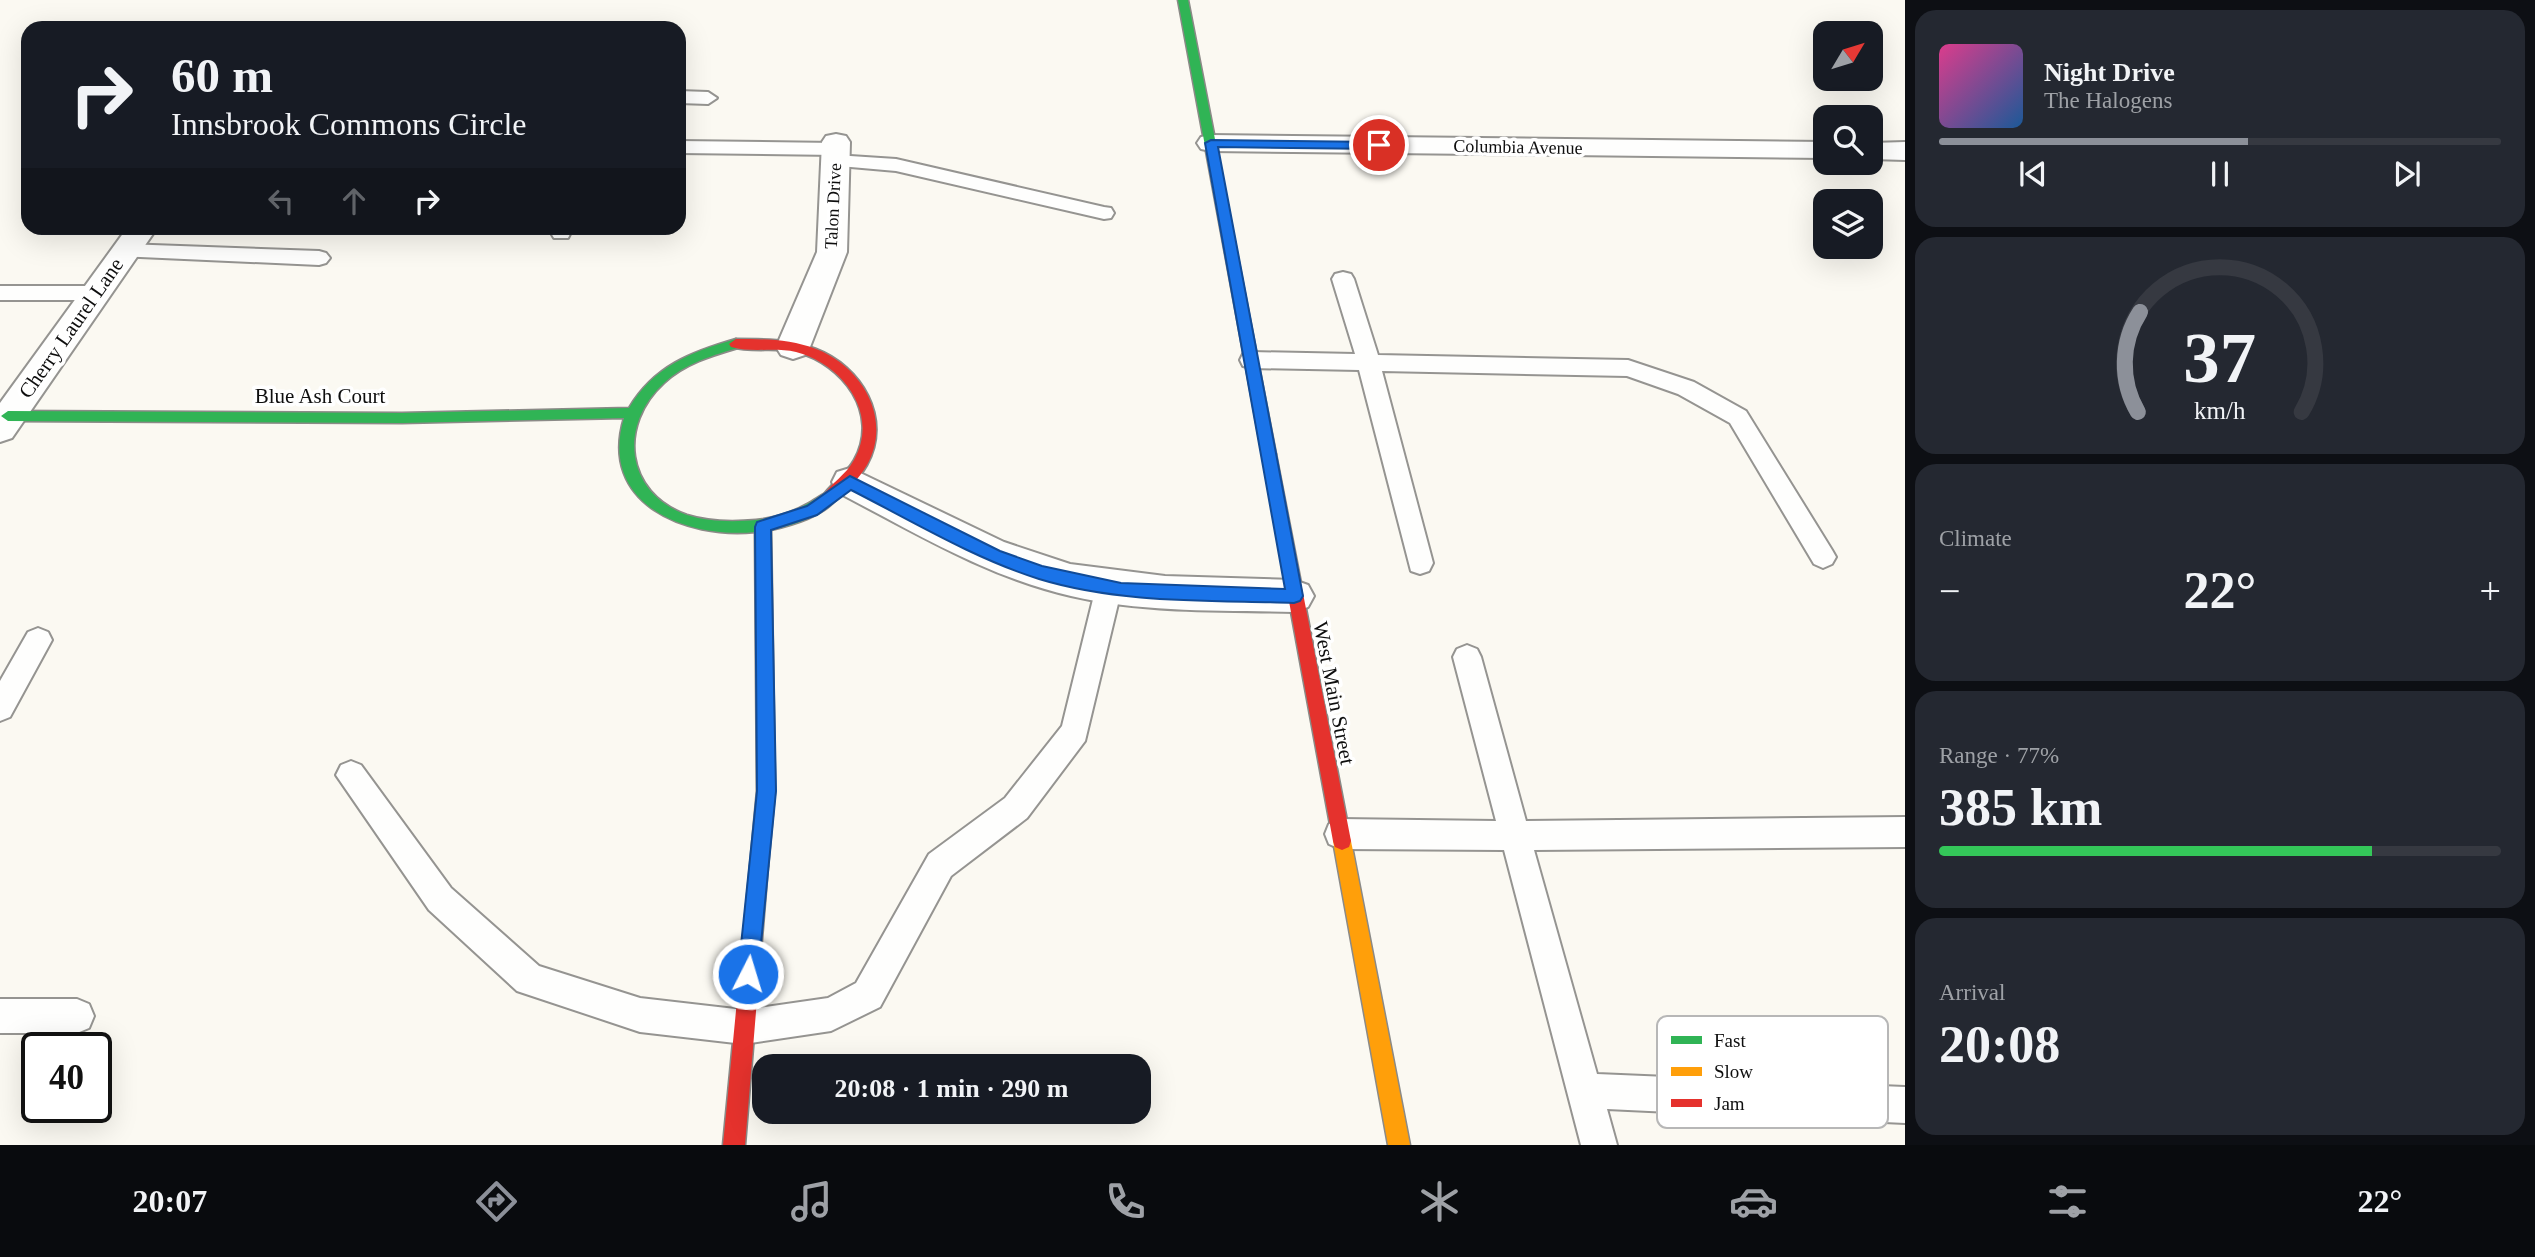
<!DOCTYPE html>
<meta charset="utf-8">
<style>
body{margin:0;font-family:"Times New Roman",serif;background:#242831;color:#f1f3f6;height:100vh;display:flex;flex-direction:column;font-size:26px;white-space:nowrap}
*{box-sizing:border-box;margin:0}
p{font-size:23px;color:#9ea1a6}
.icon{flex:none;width:38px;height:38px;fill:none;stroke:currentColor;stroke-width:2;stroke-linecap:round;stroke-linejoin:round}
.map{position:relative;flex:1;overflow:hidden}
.panel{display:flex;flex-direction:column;gap:10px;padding:10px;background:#0d0f14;width:630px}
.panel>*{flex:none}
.guide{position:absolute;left:21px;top:21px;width:665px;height:214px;border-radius:21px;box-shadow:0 7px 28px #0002;background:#171b24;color:#f1f3f6;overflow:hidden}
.needle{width:46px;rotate:52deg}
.buttons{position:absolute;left:1813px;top:21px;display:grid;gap:14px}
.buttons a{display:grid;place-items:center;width:70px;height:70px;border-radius:14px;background:#171b24;box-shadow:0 7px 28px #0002;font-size:35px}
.speed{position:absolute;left:21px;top:1032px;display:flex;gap:14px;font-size:35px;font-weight:700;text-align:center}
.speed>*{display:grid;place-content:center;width:91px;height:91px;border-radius:50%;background:#171b24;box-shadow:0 7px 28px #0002;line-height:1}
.speed .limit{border:4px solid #111;border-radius:10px;background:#fff;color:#111}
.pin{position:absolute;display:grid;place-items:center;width:60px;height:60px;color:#fff;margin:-30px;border:4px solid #fff;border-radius:50%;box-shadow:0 2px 7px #0007}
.me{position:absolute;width:77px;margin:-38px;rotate:5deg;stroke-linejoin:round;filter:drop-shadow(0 0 5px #0008)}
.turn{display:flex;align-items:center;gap:24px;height:147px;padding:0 35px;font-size:32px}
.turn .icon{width:91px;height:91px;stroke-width:2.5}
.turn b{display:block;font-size:49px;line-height:60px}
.lanes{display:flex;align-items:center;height:66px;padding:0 35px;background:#0003;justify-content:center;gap:35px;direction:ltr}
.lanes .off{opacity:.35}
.big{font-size:52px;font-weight:600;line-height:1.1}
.panel .widget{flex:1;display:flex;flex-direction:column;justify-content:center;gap:10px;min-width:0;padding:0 24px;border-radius:21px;background:#242831}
.panel .dial{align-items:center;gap:0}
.dial svg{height:182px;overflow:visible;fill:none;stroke:#363941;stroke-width:7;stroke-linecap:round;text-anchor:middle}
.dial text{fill:#f1f3f6;stroke:none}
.song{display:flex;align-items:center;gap:21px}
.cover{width:84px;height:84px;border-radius:10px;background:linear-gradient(135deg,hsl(330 70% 55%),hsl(210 70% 35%))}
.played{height:7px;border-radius:4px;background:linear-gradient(90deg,#8c9099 55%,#363941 55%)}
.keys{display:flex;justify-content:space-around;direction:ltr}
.heat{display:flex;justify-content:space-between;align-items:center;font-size:38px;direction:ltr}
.charge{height:10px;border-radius:5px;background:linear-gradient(90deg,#34c759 77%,#363941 0)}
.trip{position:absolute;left:752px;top:1054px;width:399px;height:70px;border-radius:21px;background:#171b24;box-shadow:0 7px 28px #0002;font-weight:600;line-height:70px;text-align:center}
.tab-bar{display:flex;height:112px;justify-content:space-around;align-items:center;background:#090b0e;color:#9ea1a6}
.tab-bar .icon{width:49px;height:49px}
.tab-bar .selected{color:#8c9099}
.tab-bar b{font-size:32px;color:#f1f3f6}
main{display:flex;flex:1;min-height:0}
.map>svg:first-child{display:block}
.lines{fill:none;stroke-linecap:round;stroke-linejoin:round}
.lane-casing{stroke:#959491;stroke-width:4}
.street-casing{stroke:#959491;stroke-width:4}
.fast-casing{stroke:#8b8a87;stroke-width:3}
.slow-casing{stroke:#8b8a87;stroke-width:3}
.jam-casing{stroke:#8b8a87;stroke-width:3}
.lane{fill:#fefefd;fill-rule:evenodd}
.street{fill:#fefefd;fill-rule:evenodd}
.fast{fill:#30b455;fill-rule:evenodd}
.slow{fill:#ff9f0a;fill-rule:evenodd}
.jam{fill:#e5322d;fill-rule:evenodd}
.route{fill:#1a73e8;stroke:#114b97;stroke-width:2}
.labels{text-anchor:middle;stroke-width:7;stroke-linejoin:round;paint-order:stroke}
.far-street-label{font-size:18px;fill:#0e0e0e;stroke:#fff}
.street-label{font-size:21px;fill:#0e0e0e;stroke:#fff}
.key{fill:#fff;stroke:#b7b7b7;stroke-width:2}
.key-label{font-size:19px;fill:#0e0e0e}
</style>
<main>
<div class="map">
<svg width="1905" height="1145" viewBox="0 0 1905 1145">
<rect width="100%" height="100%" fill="#fbf9f2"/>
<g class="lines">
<g class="lane-casing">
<path id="lane" d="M 679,91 L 708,92 L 717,98 L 708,104 L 679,103 Z
M 679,141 L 836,143 L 846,149 L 836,155 L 679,153 Z
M 835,155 L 896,159 L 1104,207 L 1111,208 L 1114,213 L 1111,218 L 1104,219 L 896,171 L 828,165 L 825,161 L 828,157 Z
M 553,228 L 573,228 L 568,238 L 554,238 L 551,233 Z
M 125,244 L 319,251 L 326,253 L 330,258 L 326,263 L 319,265 L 118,256 L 115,251 L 118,246 Z
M 1343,272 L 1351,274 L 1354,279 L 1378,355 L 1628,360 L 1694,382 L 1746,411 L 1832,550 L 1836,557 L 1832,564 L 1823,568 L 1814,564 L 1730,423 L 1678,394 L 1627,376 L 1382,371 L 1433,563 L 1429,571 L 1420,574 L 1411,571 L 1359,370 L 1251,368 L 1243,366 L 1240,360 L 1243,354 L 1251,352 L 1355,354 L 1332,279 L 1335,274 Z
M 0,286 L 96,286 L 104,288 L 107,293 L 104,298 L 96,300 L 0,300 Z
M 1109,576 L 1118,579 L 1122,587 L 1085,741 L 1027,818 L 951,876 L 880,1007 L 831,1031 L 744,1044 L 640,1032 L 517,991 L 429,910 L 336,775 L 341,765 L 351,761 L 361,765 L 451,888 L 539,966 L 640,998 L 744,1010 L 828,998 L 856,983 L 929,854 L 1005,798 L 1062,726 L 1096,587 L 1100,579 Z
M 38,628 L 48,632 L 52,640 L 10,717 L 0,721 L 0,681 L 28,632 Z
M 1467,645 L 1477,649 L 1481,657 L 1526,821 L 1905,817 L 1905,847 L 1534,850 L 1597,1074 L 1905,1087 L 1905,1123 L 1607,1109 L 1617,1145 L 1581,1145 L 1504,850 L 1340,849 L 1329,844 L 1325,834 L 1329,824 L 1340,819 L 1496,821 L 1453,657 L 1457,649 Z
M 0,999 L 77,999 L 89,1004 L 94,1016 L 89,1028 L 77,1033 L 0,1033 Z"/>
</g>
<g class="street-casing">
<path id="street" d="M 836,134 L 846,136 L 850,142 L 847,252 L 810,347 L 805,355 L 793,359 L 781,355 L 776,347 L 817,252 L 822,142 L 826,136 Z
M 1211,135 L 1825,142 L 1825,158 L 1211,151 L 1201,149 L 1197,143 L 1201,137 Z
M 1905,142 L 1905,160 L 1871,159 L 1871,143 Z
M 127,228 L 157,228 L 12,438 L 0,442 L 0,403 Z
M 850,468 L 1004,542 L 1070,564 L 1165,576 L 1294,580 L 1308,585 L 1314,596 L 1308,607 L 1294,612 C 1220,610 1144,613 1071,596 C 987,577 912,531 837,492 L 832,482 L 837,472 Z"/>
</g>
<g class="fast-casing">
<path id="fast" d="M 1178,0 L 1188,0 L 1276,454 L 1269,460 L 1262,454 Z
M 736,339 L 743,344 L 741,347 C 714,355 685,363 664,383 C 618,425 625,493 687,515 C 709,522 734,522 756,520 C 774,518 791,513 807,504 C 815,500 822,494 830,491 L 838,497 C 825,516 792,525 771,530 L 775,791 L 768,866 L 766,872 L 759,875 L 752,872 L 750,866 L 757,791 L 755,532 C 686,539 598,504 624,418 L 402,423 L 8,421 L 1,416 L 8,411 L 402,413 L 629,408 C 654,366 691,352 736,339 Z"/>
</g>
<g class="slow-casing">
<path id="slow" d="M 1342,832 L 1349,835 L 1351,841 L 1410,1145 L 1388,1145 L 1333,841 L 1335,835 Z"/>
</g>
<g class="jam-casing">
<path id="jam" d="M 736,339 C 763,339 790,339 816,349 C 861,366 893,418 867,465 C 859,479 847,490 835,501 L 825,501 L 822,497 C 831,483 846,475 854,460 C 880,414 843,364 796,352 C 775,347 752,353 731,347 L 729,344 Z
M 1269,448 L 1276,454 L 1351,841 L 1349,847 L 1342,850 L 1335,847 L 1333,841 L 1262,454 Z
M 759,857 L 766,860 L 768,866 L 745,1145 L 723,1145 L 750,866 L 752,860 Z"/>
</g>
<use href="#lane" class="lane"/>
<use href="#street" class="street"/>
<use href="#fast" class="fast"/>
<use href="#slow" class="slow"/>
<use href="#jam" class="jam"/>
</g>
<path class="route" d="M 1211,140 L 1379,142 L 1384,145 L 1379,149 L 1218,147 L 1303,596 L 1300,601 L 1294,603 C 1210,600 1121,604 1039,579 C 973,558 912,521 851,490 L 817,515 L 771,530 L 776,791 L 758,974 L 755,981 L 748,983 L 741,981 L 738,974 L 757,791 L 755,527 L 757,522 L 807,506 L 850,476 L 1000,551 L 1042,566 L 1121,583 L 1285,589 L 1205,143 Z"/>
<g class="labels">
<g class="far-street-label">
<text transform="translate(1518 147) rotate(1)" y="6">Columbia Avenue</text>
<text transform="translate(833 206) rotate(-87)" y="6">Talon Drive</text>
</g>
<g class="street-label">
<text transform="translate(71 328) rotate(-55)" y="7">Cherry Laurel Lane</text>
<text x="320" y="403">Blue Ash Court</text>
<text transform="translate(1334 693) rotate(79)" y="7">West Main Street</text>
</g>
</g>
<rect x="1657" y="1016" width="231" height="112" rx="10" class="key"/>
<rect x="1671" y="1036" width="31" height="8" fill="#30b455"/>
<rect x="1671" y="1067" width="31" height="9" fill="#ff9f0a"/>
<rect x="1671" y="1099" width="31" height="8" fill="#e5322d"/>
<g class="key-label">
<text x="1714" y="1047">Fast</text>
<text x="1714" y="1078">Slow</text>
<text x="1714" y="1110">Jam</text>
</g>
</svg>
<div class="buttons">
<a><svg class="needle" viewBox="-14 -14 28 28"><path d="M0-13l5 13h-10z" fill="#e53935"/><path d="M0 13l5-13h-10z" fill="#9ea1a6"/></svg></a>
<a><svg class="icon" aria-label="search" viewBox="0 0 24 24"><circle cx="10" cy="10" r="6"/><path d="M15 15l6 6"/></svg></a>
<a><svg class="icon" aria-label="layers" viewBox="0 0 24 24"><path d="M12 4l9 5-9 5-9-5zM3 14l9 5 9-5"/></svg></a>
</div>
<div class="speed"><div class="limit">40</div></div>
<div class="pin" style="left:1379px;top:145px;background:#d93025"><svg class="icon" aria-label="arrive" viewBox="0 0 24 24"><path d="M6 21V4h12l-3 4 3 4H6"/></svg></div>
<svg class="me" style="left:748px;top:974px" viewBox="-20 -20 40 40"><circle r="17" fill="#1a73e8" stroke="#fff" stroke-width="3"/><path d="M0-11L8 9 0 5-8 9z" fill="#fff"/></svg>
<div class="trip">20:08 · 1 min · 290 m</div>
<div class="guide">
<div class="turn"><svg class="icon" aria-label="right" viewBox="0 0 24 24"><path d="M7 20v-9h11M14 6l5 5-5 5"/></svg><div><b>60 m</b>Innsbrook Commons Circle</div></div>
<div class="lanes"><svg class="icon off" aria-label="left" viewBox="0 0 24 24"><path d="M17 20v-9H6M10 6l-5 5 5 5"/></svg><svg class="icon off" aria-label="ahead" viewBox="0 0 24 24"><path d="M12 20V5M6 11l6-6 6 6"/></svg><svg class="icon" aria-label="right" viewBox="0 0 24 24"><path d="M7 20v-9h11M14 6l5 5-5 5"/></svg></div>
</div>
</div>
<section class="panel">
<div class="widget">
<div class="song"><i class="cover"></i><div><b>Night Drive</b><p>The Halogens</p></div></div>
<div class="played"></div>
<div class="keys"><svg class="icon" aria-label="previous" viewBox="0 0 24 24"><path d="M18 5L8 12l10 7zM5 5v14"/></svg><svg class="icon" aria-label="pause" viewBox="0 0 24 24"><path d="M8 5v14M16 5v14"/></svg><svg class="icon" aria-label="next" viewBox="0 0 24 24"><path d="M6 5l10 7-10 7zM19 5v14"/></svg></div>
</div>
<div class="widget dial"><svg viewBox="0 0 100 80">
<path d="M14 69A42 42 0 1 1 86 69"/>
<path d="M14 69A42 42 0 0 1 15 25" stroke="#8c9099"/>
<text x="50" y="56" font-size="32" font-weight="700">37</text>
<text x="50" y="72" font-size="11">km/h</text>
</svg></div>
<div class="widget"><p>Climate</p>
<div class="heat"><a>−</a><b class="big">22°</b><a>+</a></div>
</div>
<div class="widget"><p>Range · 77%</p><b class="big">385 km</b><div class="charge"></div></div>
<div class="widget"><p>Arrival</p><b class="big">20:08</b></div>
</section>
</main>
<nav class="tab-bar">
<b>20:07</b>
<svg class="icon selected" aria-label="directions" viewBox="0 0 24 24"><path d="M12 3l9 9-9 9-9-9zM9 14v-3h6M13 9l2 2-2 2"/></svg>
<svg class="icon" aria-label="music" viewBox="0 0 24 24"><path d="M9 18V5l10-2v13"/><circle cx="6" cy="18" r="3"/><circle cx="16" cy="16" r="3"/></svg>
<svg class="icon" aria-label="phone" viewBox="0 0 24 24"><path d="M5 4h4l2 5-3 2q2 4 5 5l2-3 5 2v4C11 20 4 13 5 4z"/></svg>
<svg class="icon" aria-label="climate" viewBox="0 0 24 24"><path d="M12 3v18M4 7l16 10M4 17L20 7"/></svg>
<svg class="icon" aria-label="car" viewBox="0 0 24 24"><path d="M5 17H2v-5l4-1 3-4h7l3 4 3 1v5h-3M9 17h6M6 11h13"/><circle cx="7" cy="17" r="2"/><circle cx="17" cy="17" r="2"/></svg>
<svg class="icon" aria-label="filters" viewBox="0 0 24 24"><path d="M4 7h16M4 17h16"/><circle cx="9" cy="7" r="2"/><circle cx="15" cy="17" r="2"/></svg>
<b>22°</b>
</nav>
